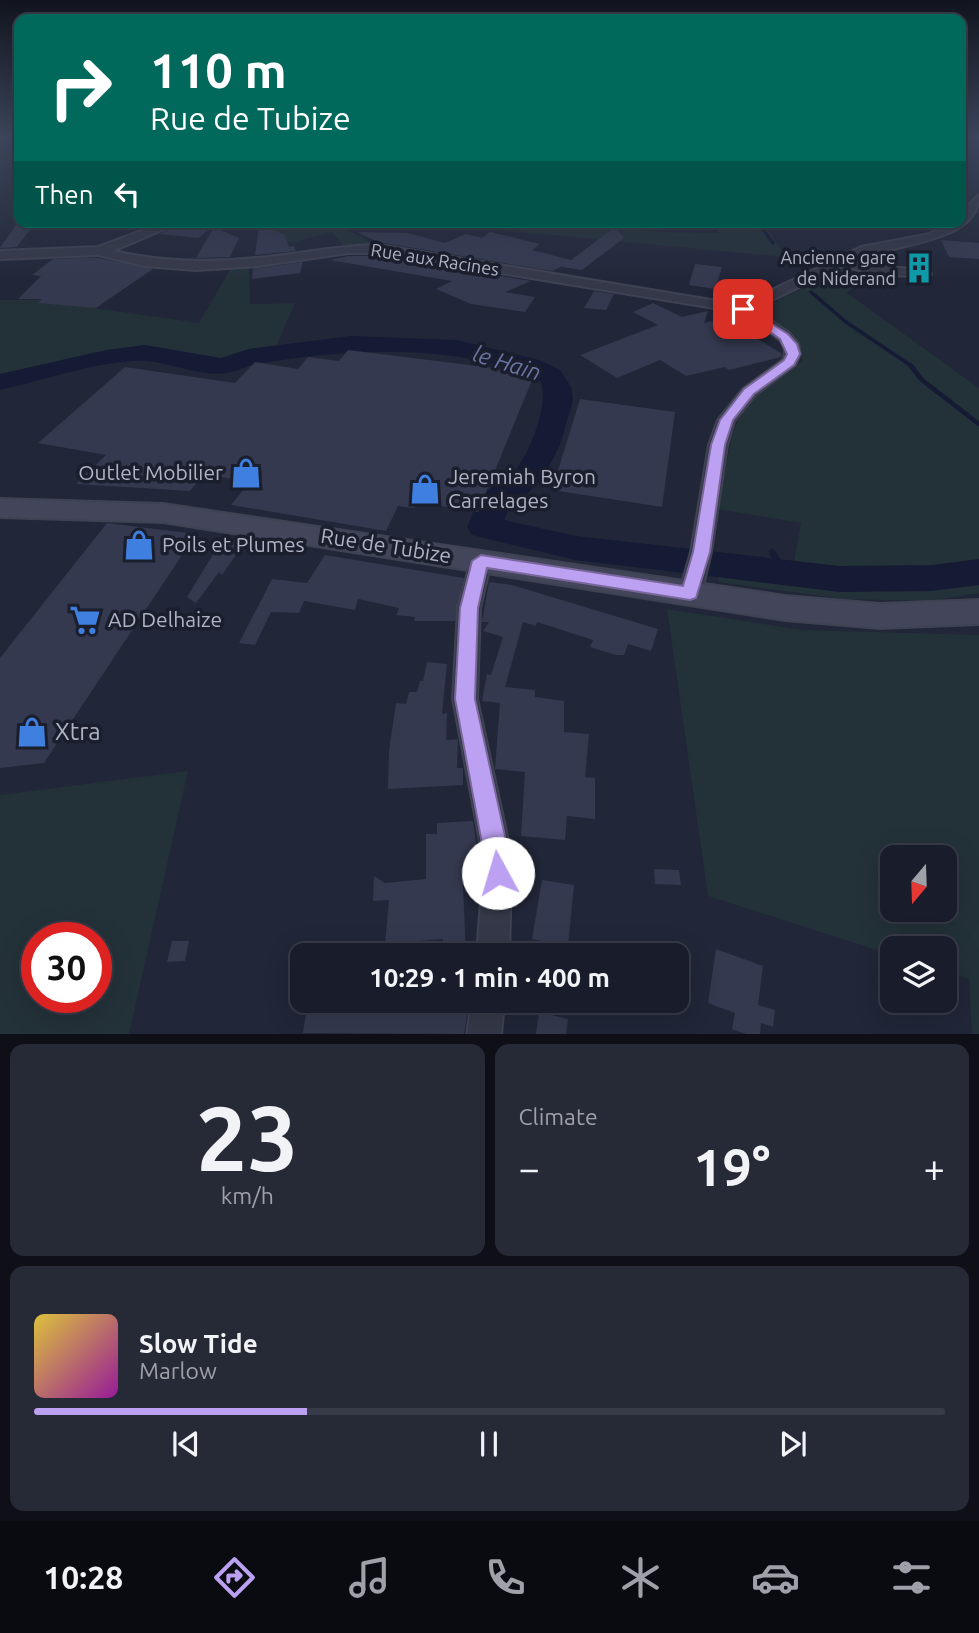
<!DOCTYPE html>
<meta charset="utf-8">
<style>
body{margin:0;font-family:Ubuntu,sans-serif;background:#262936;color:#f1f3f6;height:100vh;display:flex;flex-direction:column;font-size:26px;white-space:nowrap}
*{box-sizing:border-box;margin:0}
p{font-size:23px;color:#9fa1a8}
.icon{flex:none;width:38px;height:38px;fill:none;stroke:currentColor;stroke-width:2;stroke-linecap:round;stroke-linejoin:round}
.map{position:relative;height:1034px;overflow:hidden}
.sheet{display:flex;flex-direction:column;gap:10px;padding:10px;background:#0e0f17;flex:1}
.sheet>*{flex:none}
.hud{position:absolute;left:14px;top:14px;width:952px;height:214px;border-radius:14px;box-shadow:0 7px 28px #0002,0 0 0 2px #373a47;background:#00695c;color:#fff;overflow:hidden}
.needle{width:46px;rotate:199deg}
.buttons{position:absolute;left:880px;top:845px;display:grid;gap:14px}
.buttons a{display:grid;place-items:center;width:77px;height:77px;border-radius:14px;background:#191c2a;box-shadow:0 7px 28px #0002,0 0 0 2px #373a47;font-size:35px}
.speed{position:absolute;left:21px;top:922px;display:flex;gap:14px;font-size:35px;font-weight:700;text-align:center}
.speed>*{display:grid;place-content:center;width:91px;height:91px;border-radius:50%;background:#191c2a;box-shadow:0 7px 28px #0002,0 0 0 2px #373a47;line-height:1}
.speed .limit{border:10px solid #d22;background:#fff;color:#111}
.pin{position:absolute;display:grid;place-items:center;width:60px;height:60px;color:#fff;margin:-30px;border-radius:14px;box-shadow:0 4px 10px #0006}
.me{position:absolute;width:77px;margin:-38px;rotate:354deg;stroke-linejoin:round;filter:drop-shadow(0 0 5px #0008)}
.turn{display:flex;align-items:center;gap:24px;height:147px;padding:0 21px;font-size:32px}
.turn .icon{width:91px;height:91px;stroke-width:2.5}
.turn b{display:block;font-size:49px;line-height:60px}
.then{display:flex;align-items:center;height:66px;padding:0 21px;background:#0003;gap:14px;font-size:26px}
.big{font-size:52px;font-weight:600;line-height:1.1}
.sheet .card{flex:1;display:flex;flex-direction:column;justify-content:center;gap:10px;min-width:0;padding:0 24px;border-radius:14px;background:#262936}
.sheet .dial{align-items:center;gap:0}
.dial b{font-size:91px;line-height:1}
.song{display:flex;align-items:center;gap:21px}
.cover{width:84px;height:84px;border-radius:10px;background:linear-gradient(135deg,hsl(50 70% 55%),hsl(300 70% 35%))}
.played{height:7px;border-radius:4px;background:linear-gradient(90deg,#bca0f2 30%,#373a47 30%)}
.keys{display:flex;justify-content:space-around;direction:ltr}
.heat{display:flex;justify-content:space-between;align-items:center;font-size:38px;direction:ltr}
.sheet .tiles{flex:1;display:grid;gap:10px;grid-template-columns:1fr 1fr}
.card:last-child{grid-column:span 2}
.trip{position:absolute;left:290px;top:943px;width:399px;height:70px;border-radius:14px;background:#191c2a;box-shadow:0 7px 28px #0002,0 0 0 2px #373a47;font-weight:600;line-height:70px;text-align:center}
.tab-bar{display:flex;height:112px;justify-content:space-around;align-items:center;background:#0a0b11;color:#9fa1a8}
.tab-bar .icon{width:49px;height:49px}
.tab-bar .current{color:#bca0f2}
.tab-bar b{font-size:32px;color:#f1f3f6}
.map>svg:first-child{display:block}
.green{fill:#233139;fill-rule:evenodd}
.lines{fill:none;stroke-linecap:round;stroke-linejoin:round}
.stream-far3{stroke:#151b35;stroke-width:2.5}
.stream-far2{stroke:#151b35;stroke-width:3.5}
.stream-far1{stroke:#151b35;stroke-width:4.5}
.stream{stroke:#151b35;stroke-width:6}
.river{fill:#151b35;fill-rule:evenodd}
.building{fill:#34394f}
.street-casing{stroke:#3e4252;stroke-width:4}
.secondary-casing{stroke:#3e4252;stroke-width:4}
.street{fill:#353848;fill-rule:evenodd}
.secondary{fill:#43465b;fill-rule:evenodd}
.route{fill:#bca0f2;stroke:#7a689d;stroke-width:2}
.labels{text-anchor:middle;stroke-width:7;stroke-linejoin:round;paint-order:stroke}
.far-poi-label{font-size:18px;fill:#b0b3c5;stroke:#1a1e2d;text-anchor:end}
.far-street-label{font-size:18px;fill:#b0b3c5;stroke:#1a1e2d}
.poi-label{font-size:21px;fill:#b0b3c5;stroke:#1a1e2d;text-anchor:start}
.street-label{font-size:21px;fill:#b0b3c5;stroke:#1a1e2d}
.water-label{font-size:23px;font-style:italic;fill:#6974a3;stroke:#1a1e2d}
.near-poi-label{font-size:24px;fill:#b0b3c5;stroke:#1a1e2d;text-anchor:start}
</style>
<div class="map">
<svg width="979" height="1035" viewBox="0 0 979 1035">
<rect width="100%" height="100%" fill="#212638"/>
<path class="green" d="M 261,222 L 334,222 L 379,247 L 344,247 L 332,232 L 294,242 L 280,242 L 270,226 Z
M 412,222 L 554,222 L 666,232 L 718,233 L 717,222 L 763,222 L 786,257 Z
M 249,265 L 250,304 L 295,303 L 274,351 L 221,361 L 164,349 L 127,351 L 0,380 L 0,300 L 54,300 L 60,303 L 199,323 L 232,266 Z
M 846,267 L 869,274 L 847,293 L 979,388 L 979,593 L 929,601 L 843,599 L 719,582 L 716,567 L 791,579 L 801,523 L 717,509 L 733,432 L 745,405 L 803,361 L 795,337 L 765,317 L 764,307 Z
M 667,609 L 802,630 L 979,635 L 979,1034 L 972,1034 L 969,979 L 945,971 L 945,948 L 892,948 L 892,955 L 708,896 ZM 892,858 L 945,858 L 945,910 L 892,910 Z
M 188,771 L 129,1034 L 0,1034 L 0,795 ZM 37,938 L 96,938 L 96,998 L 37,998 Z"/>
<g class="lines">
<path class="stream-far3" d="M 751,222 L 763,229 L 769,238"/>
<path class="stream-far2" d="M 768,236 L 773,243
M 811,292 L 846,322 L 913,367"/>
<path class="stream-far1" d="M 910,365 L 922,380 L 979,424"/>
<path class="stream" d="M 772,552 L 785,572"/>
<path class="river" d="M 351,336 L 457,340 L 539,360 L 560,370 L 571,387 L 573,400 L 560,445 L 543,478 L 522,499 L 510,506 L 504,520 L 576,536 L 840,566 L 932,565 L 979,559 L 979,585 L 932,591 L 840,592 L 576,560 L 472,535 L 467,527 C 472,517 476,501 484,493 C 492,486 504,483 511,475 C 528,459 551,402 540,381 C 457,341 345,349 256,364 C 246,366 236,372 226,373 C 203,377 170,363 147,361 C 109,358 39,381 0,390 L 0,374 L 106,350 L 145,345 L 221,358 L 249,349 Z"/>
</g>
<path class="building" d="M 18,222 L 36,222 L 17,247 L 0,248 Z
M 183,222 L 220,222 L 198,238 L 160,234 Z
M 259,225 L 284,234 L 289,247 L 294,246 L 296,251 L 255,255 Z
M 214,227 L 239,238 L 230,257 L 196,258 Z
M 615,227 L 624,238 L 582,270 L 562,267 L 565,265 L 552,271 L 378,242 L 357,232 L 408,233 L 445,243 L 466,234 L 482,238 L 490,232 L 540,244 L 532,250 L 571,260 Z
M 941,240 L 979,243 L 979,259 L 949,257 Z
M 348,256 L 379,256 L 531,281 L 505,292 L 535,297 L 525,312 L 471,304 L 436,289 L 452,281 L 330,260 Z
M 84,258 L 98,258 L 153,269 L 96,308 L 38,303 L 42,299 L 18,299 L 41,276 L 32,275 L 53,259 Z
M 303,262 L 300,273 L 252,279 L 253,269 Z
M 695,264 L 722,267 L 715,289 L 689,285 Z
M 594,291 L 614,294 L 606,310 L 584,308 Z
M 653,303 L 682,317 L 708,311 L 704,323 L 731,316 L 751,329 L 745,331 L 782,354 L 781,357 L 729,370 L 725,367 L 686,376 L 660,360 L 617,378 L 580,355 L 658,325 L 633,312 Z
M 348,350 L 535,373 L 478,512 L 422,503 L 413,508 L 398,506 L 386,531 L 231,505 L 250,482 L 204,474 L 190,491 L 76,484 L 106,455 L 38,443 L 125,367 L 235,383 L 255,362 L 298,369 L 308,357 L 339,361 Z
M 580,399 L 675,412 L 662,507 L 552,490 Z
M 107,523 L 196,534 L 44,763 L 0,768 L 0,658 Z
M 223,538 L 245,542 L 222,575 L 219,572 L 196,603 L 187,597 Z
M 325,555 L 464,578 L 455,621 L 414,621 L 415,617 L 396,615 L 399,608 L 358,599 L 355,610 L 304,601 L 299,613 L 271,612 L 255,645 L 239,643 L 272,579 L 307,583 Z
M 489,582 L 512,585 L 658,629 L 651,651 L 628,644 L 624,655 L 616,655 L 590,647 L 593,640 L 537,622 L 536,626 L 523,622 L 505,687 L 535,690 L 535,697 L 564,701 L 564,732 L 589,734 L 585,777 L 595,778 L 595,819 L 567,816 L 565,840 L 521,836 L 525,772 L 495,769 L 500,703 L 482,701 L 487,674 L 491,675 L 503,637 L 483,631 L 489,622 L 482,622 Z
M 427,662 L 447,664 L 442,714 L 447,713 L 446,740 L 458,739 L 457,768 L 463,768 L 463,785 L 388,789 L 389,751 L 396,703 L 406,704 L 409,692 L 417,692 L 420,681 L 423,681 Z
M 473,821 L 479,861 L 462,862 L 466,956 L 442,956 L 443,939 L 385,944 L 389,900 L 373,901 L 374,876 L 385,883 L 426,879 L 426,834 L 437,834 L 437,823 Z
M 654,869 L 679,870 L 681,885 L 655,884 Z
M 542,880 L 574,885 L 568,946 L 532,939 Z
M 172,941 L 189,941 L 185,961 L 167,962 Z
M 716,949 L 763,966 L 758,1005 L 775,1010 L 773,1027 L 761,1023 L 760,1034 L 746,1034 L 732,1029 L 735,1013 L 708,1003 Z
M 390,1004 L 469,1004 L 464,1034 L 303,1033 L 307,1007 Z
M 539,1012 L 568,1019 L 566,1034 L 536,1034 Z"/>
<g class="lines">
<g class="street-casing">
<path id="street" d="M 979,195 C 979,245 886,244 853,261 L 875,266 L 925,270 L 931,274 L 929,277 L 875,274 L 843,266 L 753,309 L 789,333 L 798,344 L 800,354 L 795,365 L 755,395 L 734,421 L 727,445 L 711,552 L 701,594 L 698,599 L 690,602 L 682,599 L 679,594 L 691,552 L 709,445 L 718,420 L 743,389 L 783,360 C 787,351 785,346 779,339 L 739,312 L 379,253 L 348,253 L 258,266 L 196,270 L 145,266 L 98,255 L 0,259 L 0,251 L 98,247 L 166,222 L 181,222 L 113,251 C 161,262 207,263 256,258 C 298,255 337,245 379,245 L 741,305 L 861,247 L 930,234 L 950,222 L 961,222 L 961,213 Z
M 481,554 L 488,556 L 491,561 L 480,608 L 477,699 L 507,836 L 511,873 L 509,956 L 477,956 L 483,873 L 479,836 L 453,699 L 458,608 L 471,561 L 474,556 Z
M 472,1001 L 504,1001 L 501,1035 L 467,1035 Z"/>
</g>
<g class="secondary-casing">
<path id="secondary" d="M 0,499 L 163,504 L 785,596 L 880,604 L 979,600 L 979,624 L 880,628 L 785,620 L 163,522 L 0,517 Z"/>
</g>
<use href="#street" class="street"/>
<use href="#secondary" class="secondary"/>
</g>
<linearGradient id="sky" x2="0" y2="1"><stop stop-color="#12151f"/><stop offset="0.49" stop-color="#3d475e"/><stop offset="1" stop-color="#3d475e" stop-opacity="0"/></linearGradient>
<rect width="979" height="282" fill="url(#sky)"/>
<path class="route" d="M 743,306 L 788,334 L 797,344 L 800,354 L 794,365 L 754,394 L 733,420 L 725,445 L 710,552 L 696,598 L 690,600 L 487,568 L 478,608 L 475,699 L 505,836 L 509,873 L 506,881 L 498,885 L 489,881 L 455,699 L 460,608 L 472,561 L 481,555 L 683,586 L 693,552 L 711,445 L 720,420 L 744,389 L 784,360 L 787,354 L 780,339 L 739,311 L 739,307 Z"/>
<defs>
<g id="building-bare" transform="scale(2.415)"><path d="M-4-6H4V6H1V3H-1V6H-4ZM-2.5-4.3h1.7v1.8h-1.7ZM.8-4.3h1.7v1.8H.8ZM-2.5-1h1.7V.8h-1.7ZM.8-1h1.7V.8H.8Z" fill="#0f9aa8" stroke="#1a1e2d" stroke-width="2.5" paint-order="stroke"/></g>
<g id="shop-bare" transform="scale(2.415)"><path d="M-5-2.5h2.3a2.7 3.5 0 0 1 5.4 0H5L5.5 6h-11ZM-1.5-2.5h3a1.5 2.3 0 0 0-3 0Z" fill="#3f7fe0" stroke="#1a1e2d" stroke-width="2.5" paint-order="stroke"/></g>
<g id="supermarket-bare" transform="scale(2.415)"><path d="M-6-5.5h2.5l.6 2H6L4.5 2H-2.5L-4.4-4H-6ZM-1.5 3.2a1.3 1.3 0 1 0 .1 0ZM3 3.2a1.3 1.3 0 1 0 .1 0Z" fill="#3f7fe0" stroke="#1a1e2d" stroke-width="2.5" paint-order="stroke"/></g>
</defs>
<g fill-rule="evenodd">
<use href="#building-bare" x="919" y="268"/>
<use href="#shop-bare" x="246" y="473"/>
<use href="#shop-bare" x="425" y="489"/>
<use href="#shop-bare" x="139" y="545"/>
<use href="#supermarket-bare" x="85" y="620"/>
<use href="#shop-bare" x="32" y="732"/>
</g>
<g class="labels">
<g class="far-poi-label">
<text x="896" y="264">Ancienne gare<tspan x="896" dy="21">de Niderand</tspan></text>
</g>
<g class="far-street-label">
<text transform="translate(435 260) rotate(9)" y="6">Rue aux Racines</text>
</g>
<g class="poi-label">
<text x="223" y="480" text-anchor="end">Outlet Mobilier</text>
<text x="448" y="484">Jeremiah Byron<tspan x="448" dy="24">Carrelages</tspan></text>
<text x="162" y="552">Poils et Plumes</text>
<text x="108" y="627">AD Delhaize</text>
</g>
<g class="street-label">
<text transform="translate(386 546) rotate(9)" y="7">Rue de Tubize</text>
</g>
<g class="water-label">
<text transform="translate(507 363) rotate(17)" y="8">le Hain</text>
</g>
<g class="near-poi-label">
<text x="55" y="740">Xtra</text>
</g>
</g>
</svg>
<div class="buttons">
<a><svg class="needle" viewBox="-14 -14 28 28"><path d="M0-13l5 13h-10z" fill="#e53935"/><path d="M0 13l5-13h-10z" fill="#9fa1a8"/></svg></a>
<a><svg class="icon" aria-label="layers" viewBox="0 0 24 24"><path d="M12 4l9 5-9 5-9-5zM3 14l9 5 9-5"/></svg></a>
</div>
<div class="speed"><div class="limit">30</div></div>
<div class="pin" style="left:743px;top:309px;background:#d93025"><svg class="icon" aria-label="arrive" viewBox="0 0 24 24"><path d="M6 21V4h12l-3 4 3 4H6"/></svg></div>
<svg class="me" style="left:498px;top:873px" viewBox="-20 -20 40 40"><circle r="19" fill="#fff"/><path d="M0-13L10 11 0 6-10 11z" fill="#bca0f2"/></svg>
<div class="trip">10:29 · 1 min · 400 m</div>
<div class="hud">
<div class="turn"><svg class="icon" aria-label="right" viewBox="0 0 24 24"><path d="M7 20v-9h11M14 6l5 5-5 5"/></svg><div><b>110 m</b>Rue de Tubize</div></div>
<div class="then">Then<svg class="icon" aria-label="left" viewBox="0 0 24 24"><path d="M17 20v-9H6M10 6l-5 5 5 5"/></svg></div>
</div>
</div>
<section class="sheet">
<div class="tiles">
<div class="card dial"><b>23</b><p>km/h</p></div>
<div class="card"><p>Climate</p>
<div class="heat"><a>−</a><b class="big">19°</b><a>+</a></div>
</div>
<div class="card">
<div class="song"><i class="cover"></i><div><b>Slow Tide</b><p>Marlow</p></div></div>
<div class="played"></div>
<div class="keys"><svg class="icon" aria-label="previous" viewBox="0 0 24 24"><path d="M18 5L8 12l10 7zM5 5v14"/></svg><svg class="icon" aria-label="pause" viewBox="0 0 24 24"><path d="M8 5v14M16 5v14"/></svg><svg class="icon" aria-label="next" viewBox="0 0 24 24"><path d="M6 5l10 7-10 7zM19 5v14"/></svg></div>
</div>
</div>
</section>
<nav class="tab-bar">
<b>10:28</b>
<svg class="icon current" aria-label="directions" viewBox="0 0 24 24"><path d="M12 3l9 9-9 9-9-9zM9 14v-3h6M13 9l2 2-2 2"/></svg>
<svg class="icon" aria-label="music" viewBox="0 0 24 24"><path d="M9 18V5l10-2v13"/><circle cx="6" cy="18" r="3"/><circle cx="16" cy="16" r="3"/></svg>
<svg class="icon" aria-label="phone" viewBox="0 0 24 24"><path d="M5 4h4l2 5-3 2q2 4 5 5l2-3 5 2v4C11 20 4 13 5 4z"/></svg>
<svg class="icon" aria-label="climate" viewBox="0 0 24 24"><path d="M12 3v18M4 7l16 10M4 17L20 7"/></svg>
<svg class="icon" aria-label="car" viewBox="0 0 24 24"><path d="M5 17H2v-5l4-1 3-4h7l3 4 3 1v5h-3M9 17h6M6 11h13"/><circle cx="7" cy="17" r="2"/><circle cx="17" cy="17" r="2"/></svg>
<svg class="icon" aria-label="filters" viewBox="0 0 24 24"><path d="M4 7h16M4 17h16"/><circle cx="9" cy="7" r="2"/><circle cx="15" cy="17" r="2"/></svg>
</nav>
